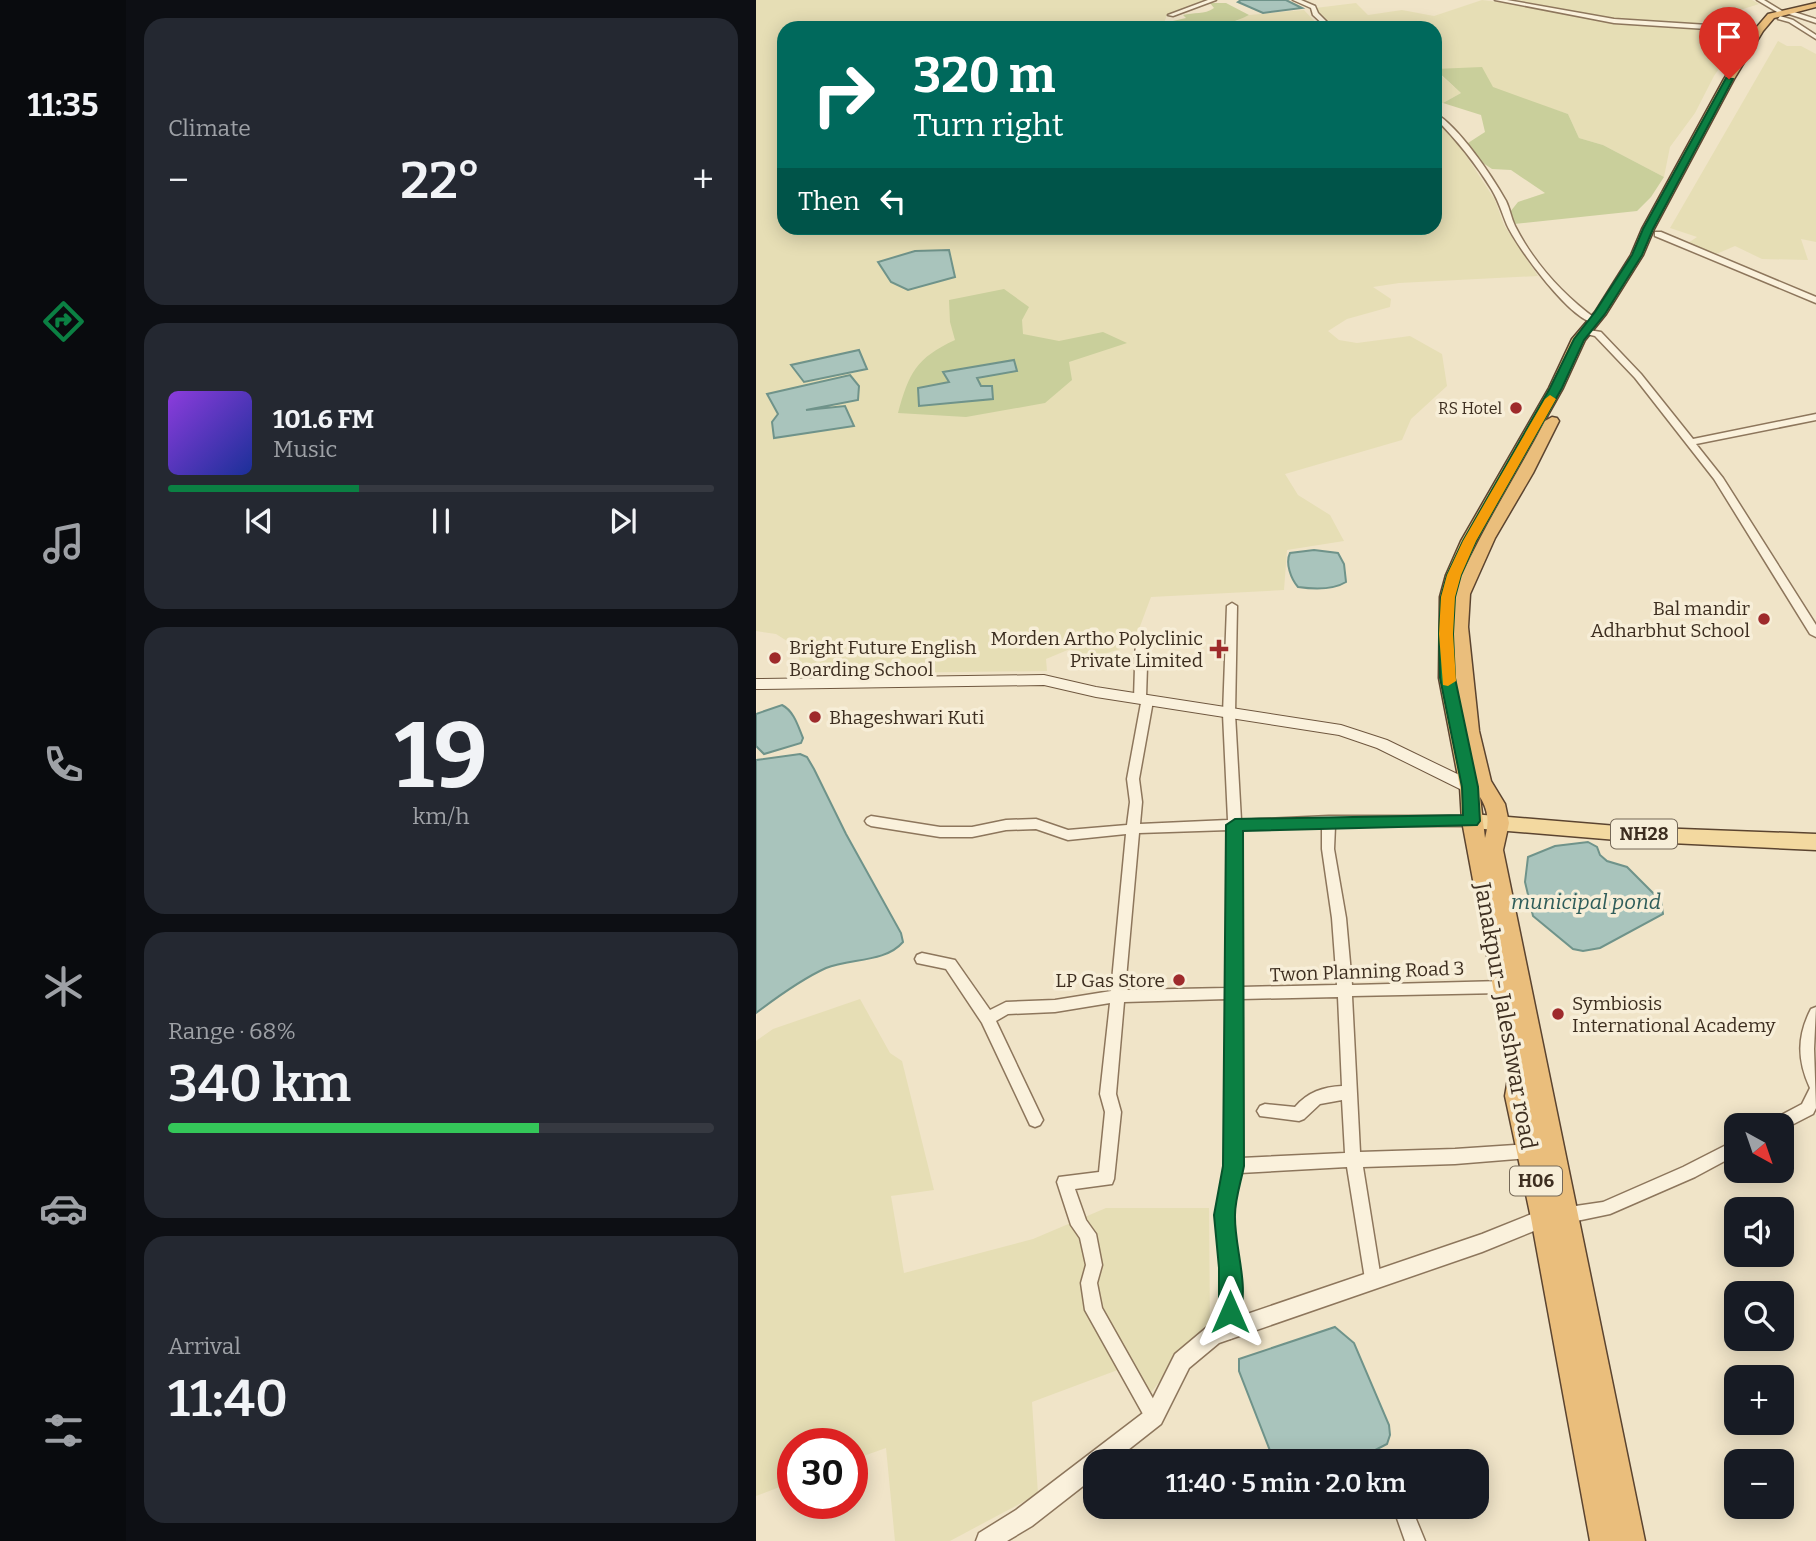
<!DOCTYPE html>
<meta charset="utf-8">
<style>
body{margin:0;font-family:Bitter,serif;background:#242831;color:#f1f3f6;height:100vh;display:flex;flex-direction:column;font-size:26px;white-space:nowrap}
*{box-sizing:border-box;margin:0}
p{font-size:23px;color:#9ea1a6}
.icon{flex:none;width:38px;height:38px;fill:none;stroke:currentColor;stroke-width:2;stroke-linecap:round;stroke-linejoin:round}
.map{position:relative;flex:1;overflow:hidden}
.details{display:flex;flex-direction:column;gap:18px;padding:18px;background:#0d0f14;width:630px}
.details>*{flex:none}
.guide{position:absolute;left:21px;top:21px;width:665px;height:214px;border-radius:21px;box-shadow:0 4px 18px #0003;background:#00695c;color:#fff;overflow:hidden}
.needle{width:46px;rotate:140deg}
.fabs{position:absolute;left:968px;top:1113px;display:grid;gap:14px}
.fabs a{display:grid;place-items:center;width:70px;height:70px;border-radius:14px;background:#171b24;box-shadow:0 4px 18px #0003;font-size:35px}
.speed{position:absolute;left:21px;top:1428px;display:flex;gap:14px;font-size:35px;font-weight:700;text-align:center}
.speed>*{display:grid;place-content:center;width:91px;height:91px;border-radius:50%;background:#171b24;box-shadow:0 4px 18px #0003;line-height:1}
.speed .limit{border:10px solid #d22;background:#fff;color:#111}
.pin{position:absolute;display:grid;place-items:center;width:60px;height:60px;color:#fff;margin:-72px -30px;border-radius:50% 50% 50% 0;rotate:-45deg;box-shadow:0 0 7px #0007}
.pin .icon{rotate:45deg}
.me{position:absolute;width:77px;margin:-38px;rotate:0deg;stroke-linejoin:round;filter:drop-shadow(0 0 5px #0008)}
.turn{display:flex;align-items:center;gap:24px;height:147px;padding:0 21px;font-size:32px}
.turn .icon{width:91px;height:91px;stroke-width:2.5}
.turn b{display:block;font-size:49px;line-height:60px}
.then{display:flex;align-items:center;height:66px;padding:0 21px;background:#0003;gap:14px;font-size:26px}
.big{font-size:52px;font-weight:600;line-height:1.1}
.details .tile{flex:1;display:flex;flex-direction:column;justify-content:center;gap:10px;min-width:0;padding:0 24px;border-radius:21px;background:#242831}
.details .dial{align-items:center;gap:0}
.dial b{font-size:91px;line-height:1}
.song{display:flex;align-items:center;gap:21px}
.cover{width:84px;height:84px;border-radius:10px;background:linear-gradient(135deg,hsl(270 70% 55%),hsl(230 70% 35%))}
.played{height:7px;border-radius:4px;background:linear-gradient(90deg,#0b8043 35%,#363941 35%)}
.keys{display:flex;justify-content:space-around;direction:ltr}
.heat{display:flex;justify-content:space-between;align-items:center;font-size:38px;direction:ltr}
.charge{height:10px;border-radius:5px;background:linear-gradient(90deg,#34c759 68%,#363941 0)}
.trip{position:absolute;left:327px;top:1449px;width:406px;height:70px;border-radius:21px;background:#171b24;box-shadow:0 4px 18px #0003;font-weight:600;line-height:70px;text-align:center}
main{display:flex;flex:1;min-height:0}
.tab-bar{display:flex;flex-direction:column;width:126px;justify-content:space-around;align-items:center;background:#090b0e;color:#9ea1a6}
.tab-bar .icon{width:49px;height:49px}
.tab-bar .active{color:#0b8043}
.tab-bar b{font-size:32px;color:#f1f3f6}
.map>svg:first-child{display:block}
.farmland{fill:#e6deb5}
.green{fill:#c9cf9b}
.water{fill:#a9c4bc;stroke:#6f938a;stroke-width:2}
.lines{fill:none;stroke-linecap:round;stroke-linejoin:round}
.minor-casing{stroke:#8d765c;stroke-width:3}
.tertiary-casing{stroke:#8d765c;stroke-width:3}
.secondary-casing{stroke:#6f573f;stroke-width:2}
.primary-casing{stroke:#5b4430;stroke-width:3}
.trunk-casing{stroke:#5b4430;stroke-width:3}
.minor{fill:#faf1dc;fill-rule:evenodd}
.tertiary{fill:#faf1dc;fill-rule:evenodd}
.secondary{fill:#faf1dc;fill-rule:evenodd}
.primary{fill:#f3d9a0;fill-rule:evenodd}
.trunk{fill:#eabe7c;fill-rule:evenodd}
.route{fill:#0b8043;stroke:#07532c;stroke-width:2}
.slow{fill:#f59e0b}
.poi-dot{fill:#9e2a2b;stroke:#f7eed8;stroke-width:2.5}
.labels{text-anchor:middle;stroke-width:7;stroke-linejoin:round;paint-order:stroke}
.far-poi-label{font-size:16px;fill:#3d2e20;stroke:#f7eed8;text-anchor:end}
.shield{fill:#f7eed8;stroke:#756857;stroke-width:2}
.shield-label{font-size:18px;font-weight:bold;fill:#3d2e20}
.poi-label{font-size:19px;fill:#3d2e20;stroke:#f7eed8;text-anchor:end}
.street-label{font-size:19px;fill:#3d2e20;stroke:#f7eed8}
.water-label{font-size:21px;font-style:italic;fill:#2f5d5a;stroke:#f7eed8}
.near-street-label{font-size:23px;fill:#3d2e20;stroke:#f7eed8}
</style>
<main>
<nav class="tab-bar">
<b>11:35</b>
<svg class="icon active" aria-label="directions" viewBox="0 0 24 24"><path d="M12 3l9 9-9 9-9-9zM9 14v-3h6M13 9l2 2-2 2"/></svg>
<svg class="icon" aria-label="music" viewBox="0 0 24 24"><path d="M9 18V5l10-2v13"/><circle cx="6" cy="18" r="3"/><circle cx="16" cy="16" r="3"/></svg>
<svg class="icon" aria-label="phone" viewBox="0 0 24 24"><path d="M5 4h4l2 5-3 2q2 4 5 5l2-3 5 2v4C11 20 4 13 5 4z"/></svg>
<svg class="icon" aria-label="climate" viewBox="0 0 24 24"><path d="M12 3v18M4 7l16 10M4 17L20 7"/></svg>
<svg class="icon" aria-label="car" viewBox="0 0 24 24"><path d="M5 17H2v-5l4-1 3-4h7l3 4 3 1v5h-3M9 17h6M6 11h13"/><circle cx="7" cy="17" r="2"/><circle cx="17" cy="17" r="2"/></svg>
<svg class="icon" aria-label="filters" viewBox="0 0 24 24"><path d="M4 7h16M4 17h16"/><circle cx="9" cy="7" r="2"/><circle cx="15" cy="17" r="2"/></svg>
</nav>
<section class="details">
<div class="tile"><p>Climate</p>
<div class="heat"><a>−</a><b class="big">22°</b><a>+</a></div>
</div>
<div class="tile">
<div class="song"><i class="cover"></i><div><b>101.6 FM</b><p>Music</p></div></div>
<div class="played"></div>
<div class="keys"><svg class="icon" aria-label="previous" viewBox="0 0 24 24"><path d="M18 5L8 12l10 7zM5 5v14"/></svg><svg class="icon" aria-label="pause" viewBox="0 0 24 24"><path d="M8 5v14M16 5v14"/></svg><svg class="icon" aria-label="next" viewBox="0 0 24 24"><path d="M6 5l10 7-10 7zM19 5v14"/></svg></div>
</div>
<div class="tile dial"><b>19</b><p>km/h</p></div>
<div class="tile"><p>Range · 68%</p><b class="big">340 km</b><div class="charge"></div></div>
<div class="tile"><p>Arrival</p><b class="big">11:40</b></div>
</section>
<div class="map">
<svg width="1060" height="1541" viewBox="0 0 1060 1541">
<rect width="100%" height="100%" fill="#f0e4c8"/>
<path class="farmland" d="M 0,0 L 449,0 L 440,3 L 438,7 L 411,15 L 408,23 L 450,26 L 448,28 L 28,28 L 28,228 L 679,228 L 679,120 L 698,137 L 739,200 L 748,225 L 782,276 L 643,283 L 617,287 L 635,299 L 634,307 L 591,319 L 572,331 L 583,340 L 601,343 L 654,336 L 686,354 L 691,386 L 655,419 L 646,440 L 529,474 L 542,495 L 574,515 L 588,541 L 531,550 L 528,590 L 395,597 L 377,645 L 329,660 L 314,649 L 290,659 L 291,671 L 45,674 L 42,648 L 20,634 L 0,631 Z
M 726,0 L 778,6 L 874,24 L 949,28 L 982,41 L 958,76 L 939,113 L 914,147 L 908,177 L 847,145 L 823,138 L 812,114 L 679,70 L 705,93 L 687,103 L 679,103 L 679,28 L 576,28 L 559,8 L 600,3 L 612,15 L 646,10 L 678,16 Z
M 761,0 L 996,0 L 1003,4 L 940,24 L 852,18 Z
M 548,10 L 565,28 L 484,28 L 474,24 L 493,15 Z
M 1022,41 L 1031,46 L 1045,46 L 1060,54 L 1060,242 L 1045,239 L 1052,260 L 1006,259 L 979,246 L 958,255 L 932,243 L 941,237 L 914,228 Z
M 104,999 L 134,1053 L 146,1061 L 178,1190 L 135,1196 L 148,1273 L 277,1239 L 350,1208 L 453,1208 L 454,1329 L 439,1336 L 386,1404 L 367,1368 L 276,1402 L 282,1494 L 194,1541 L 139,1541 L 130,1448 L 96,1460 L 96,1444 L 37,1444 L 37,1482 L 0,1496 L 0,1041 L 17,1029 Z"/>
<path class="green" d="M 454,3 L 470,3 L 493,15 C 466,30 438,25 408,23 L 430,18 L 427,15 C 438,12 448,15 458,8 Z
M 726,67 L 737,87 L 812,114 L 823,138 L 847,145 L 908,177 L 895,197 L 881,211 L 758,224 L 754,212 L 762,202 L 789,193 L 755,170 L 736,169 L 724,161 L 712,143 L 729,132 L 725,115 L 687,103 L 705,93 L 679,69 Z
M 248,289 L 273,307 L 266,320 L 267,334 L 303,341 L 347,332 L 371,343 L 313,362 L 316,380 L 289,403 L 210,417 L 142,413 C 153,373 160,358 199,340 L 194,322 L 193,300 Z"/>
<path class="water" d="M 485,0 L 530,0 L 546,8 L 507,13 L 482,2 Z
M 193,250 L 199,277 L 152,290 L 135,282 L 122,262 L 159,251 Z
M 103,350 L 111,369 L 48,382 L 35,365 Z
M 258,360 L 261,371 L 221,378 L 225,386 L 236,386 L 237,399 L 163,406 L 162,388 L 193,382 L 187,372 Z
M 94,375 L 103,386 L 102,400 L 50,410 L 89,406 L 98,426 L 18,438 L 16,422 L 22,414 L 11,394 Z
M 558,550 L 582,553 L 588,564 L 590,582 C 577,590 556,589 542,587 C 535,579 529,563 534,553 Z
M 26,705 C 38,711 42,726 47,738 L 45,743 L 8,754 L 0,746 L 0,714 Z
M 44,754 L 51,757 L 58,769 L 90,834 L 145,933 L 147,942 C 129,963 94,958 70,968 C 46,979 21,997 0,1013 L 0,760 Z
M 832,842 L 841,847 L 844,855 L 851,861 L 871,867 L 905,901 L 907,914 L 844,948 L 827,951 L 817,949 L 777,916 L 769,882 L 772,857 L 799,846 Z
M 579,1327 L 598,1343 L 633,1425 L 634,1435 L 631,1444 L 598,1461 L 518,1461 L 483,1371 L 483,1359 Z"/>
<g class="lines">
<g class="minor-casing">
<path id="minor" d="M 452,0 L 460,0 L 417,16 L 412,15 Z
M 537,0 L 545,0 L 559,6 L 562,13 L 577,28 L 571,28 L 557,15 L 555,8 Z
M 739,0 L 751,0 L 858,19 L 952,25 L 999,41 L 994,42 L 951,29 L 858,23 Z
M 1001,0 L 1008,0 L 1031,14 L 1026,15 Z
M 1032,10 L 1060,19 L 1060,23 L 1030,13 Z
M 1024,16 L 1037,20 L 1060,35 L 1060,39 L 1033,22 L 1022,19 Z
M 679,113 C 703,127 736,176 750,201 C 754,209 755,218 759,226 C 778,263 807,295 840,319 L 840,323 C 816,323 761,247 751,225 C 746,213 743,202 736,190 C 720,164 701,140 679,118 Z
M 827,329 L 845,332 L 885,374 L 937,439 L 1060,414 L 1060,420 L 940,444 L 967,478 L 1060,625 L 1060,637 L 1054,634 L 958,479 L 879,378 L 839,336 L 827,333 Z
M 476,603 L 481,606 L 479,714 L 485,820 L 573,816 L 716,816 L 720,818 L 722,821 L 720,824 L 716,826 L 579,826 L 578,849 L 590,918 L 596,985 L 746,981 L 751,983 L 753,987 L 751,991 L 746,993 L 596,996 L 604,1152 L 699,1149 L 773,1144 L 779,1146 L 781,1151 L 779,1156 L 773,1158 L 699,1164 L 607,1167 L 625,1279 L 623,1285 L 617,1287 L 611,1285 L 609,1279 L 591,1167 L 484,1173 L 476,1215 L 482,1268 L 483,1330 L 480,1336 L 474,1339 L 468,1336 L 465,1330 L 466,1268 L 460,1215 L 469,1166 L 471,999 L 368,1002 L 360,1094 L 365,1112 L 358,1179 L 356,1184 L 319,1189 L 330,1220 L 340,1234 L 346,1265 L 341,1283 L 346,1308 L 404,1411 L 407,1417 L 404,1423 L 398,1426 L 392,1423 L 329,1310 L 325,1283 L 330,1265 L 324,1238 L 315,1225 L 301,1182 L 303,1177 L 343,1172 L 349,1112 L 344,1094 L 354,1003 L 299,1012 L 252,1014 L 240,1021 L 287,1120 L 284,1125 L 279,1127 L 274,1125 L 226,1023 L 190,969 L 161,963 L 159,959 L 161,955 L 166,953 L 199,960 L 234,1010 L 250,1002 L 299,1000 L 355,991 L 370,834 L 312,840 L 280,829 L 250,830 L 216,837 L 184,837 L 115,826 L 111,824 L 109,821 L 111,818 L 115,816 L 184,827 L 216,827 L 250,820 L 280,819 L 312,830 L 371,825 L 374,802 L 371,779 L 385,703 L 380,702 L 378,699 L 380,635 L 386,631 L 392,635 L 390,697 L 395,698 L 397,701 L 383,779 L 386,802 L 384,824 L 472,820 L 467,714 L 471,606 ZM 566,826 L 566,849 L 576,918 L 581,985 L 485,987 L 485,829 ZM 473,830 L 471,988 L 369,990 L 383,833 ZM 582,997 L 586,1086 C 567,1087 552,1092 539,1107 L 509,1104 L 504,1106 L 501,1111 L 504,1116 L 543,1121 L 548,1119 L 564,1104 L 586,1100 L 589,1153 L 485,1158 L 485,999 Z
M 1060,1007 L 1058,1049 L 1060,1108 L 1057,1114 L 1026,1130 L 1026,1125 L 1013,1125 L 1016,1120 L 1046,1104 L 1054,1088 C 1041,1060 1041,1036 1055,1009 Z
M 980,1140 L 980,1155 L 939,1177 L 854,1214 L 806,1224 L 800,1221 L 798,1216 L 800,1211 L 806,1208 L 847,1202 L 927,1167 Z
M 637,1507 L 655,1507 L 669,1541 L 649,1541 Z"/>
</g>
<g class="tertiary-casing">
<path id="tertiary" d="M 899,232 L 905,232 L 1060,297 L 1060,303 L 899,236 Z
M 788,1209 L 795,1212 L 797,1218 L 795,1224 L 726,1252 L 463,1343 L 433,1368 L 405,1424 L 358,1461 L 340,1461 L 340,1476 L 276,1526 L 251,1541 L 220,1541 L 223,1533 L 260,1510 L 391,1410 L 419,1354 L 450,1328 L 726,1234 Z"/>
</g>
<g class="secondary-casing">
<path id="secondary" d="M 288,675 L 340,687 L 585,725 L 631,740 L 720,783 L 722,787 L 720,791 L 708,791 L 621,748 L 583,735 L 340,697 L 288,685 L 0,689 L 0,679 Z"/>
</g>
<g class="primary-casing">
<path id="primary" d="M 716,814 L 873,827 L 1060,834 L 1060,850 L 873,841 L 716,828 L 709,826 L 706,821 L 709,816 Z"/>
</g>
<g class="trunk-casing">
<path id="trunk" d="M 1060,3 L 1060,7 L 1018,18 L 1007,31 L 978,79 L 898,229 L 887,255 L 850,314 L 829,340 L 807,388 L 721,541 L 706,575 C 730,522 762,473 789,421 L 796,417 L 801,418 L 803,421 L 777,473 L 739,538 L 714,594 L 712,627 L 723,731 L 735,781 L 749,804 L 753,823 L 747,850 L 889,1541 L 834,1541 L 775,1218 L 749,1096 L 753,1073 L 706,821 L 704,787 L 683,678 L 684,597 L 690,575 L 705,541 L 793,388 L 816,339 L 839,312 L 875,255 L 886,229 L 968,79 L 1000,28 L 1012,14 ZM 724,797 C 733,811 733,823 729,838 Z"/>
</g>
<use href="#minor" class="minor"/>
<use href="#tertiary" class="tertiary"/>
<use href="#secondary" class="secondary"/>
<use href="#primary" class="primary"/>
<use href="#trunk" class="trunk"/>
</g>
<path class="route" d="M 970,78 L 977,79 L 897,229 L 886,255 L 849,314 L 828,340 L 806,388 L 720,541 L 705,575 L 699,597 L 697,634 L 699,678 L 722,787 L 724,821 L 721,825 L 487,831 L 488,1166 C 485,1182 479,1199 479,1215 C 478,1248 495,1288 482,1319 L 474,1323 L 466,1319 L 463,1312 L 463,1268 L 458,1215 L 467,1166 L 470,825 L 479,819 L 707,815 L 706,787 L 684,678 L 683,634 L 685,597 L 691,575 L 707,541 L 794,388 L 818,339 L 839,312 L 876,255 L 887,229 Z"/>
<path class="slow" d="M 794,395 L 800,399 L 720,541 L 705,575 L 699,597 L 697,634 L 700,681 L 692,686 L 687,685 L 683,634 L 685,597 L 691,575 L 707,541 L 789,399 Z"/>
<g class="poi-dot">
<circle cx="760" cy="408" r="7"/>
<circle cx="1008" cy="619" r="7"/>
<path d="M459.5 638.5h7v7h7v7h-7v7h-7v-7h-7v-7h7z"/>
<circle cx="19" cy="658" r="7"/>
<circle cx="59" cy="717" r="7"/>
<circle cx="423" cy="980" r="7"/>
<circle cx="802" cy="1014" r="7"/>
</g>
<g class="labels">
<g class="far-poi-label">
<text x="746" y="414">RS Hotel</text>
</g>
<g class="shield">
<rect x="855" y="819.5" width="66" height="29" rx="5"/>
<rect x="754" y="1166.5" width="52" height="29" rx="5"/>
</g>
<g class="shield-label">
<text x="888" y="840">NH28</text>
<text x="780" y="1187">H06</text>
</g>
<g class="poi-label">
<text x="994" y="615">Bal mandir<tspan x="994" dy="22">Adharbhut School</tspan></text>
<text x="447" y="645">Morden Artho Polyclinic<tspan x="447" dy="22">Private Limited</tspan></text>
<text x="33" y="654" text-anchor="start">Bright Future English<tspan x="33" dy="22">Boarding School</tspan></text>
<text x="73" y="724" text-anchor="start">Bhageshwari Kuti</text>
<text x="409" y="987">LP Gas Store</text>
<text x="816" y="1010" text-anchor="start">Symbiosis<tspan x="816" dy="22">International Academy</tspan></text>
</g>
<g class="street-label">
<text transform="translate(611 971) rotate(-2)" y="7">Twon Planning Road 3</text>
</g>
<g class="water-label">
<text x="830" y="909">municipal pond</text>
</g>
<g class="near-street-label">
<text transform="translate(750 1016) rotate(80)" y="8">Janakpur- Jaleshwar road</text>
</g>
</g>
</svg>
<div class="fabs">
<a><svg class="needle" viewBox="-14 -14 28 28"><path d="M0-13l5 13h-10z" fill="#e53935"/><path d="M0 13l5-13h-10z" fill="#9ea1a6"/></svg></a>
<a><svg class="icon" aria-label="sound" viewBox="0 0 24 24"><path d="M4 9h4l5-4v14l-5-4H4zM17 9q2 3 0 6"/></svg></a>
<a><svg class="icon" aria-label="search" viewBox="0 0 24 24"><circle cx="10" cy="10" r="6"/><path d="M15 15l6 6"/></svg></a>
<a>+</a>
<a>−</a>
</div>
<div class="speed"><div class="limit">30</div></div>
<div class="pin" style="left:973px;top:79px;background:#d93025"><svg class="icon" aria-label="arrive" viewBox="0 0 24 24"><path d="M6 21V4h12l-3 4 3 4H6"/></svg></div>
<svg class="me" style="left:474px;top:1312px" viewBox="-20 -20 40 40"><path d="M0-17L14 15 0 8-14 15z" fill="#0b8043" stroke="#fff" stroke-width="4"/></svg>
<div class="trip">11:40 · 5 min · 2.0 km</div>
<div class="guide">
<div class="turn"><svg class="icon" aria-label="right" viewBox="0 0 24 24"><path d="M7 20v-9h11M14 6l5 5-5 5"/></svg><div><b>320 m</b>Turn right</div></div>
<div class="then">Then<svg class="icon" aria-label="left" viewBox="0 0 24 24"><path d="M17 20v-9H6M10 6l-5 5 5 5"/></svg></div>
</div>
</div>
</main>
